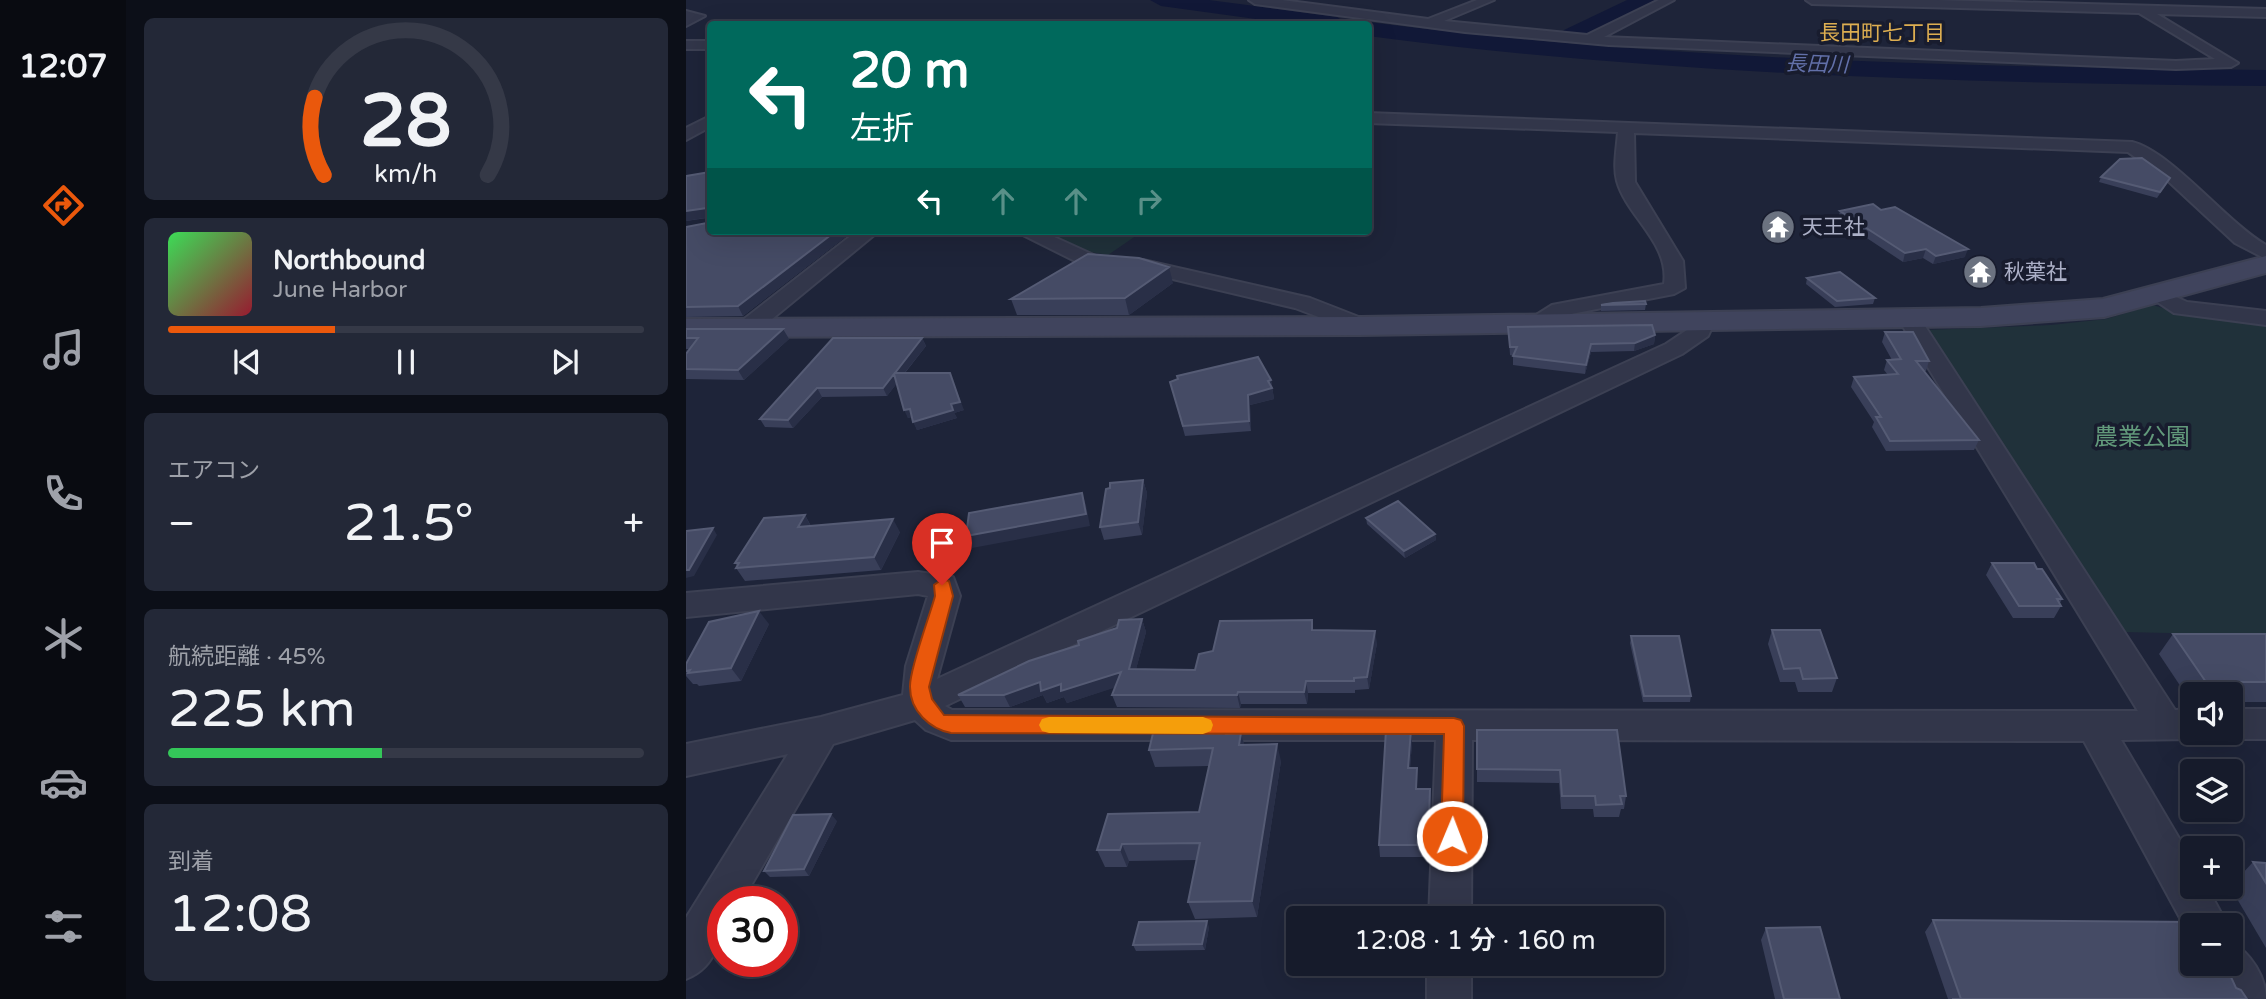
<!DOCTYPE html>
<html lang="ja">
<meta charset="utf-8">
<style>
body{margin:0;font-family:"Varela Round","Noto Sans JP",sans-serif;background:#232837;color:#f1f3f6;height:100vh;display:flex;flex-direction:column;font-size:26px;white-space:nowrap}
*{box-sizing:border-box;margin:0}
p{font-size:23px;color:#9ea1a9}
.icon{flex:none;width:38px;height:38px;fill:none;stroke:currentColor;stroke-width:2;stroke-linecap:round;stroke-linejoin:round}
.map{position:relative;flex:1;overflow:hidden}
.side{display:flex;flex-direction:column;gap:18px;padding:18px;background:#0c0f18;width:560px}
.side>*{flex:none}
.top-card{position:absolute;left:21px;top:21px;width:665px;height:214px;border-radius:7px;box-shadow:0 7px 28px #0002,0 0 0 2px #353947;background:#00695c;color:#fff;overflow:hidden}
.controls{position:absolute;left:1494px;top:682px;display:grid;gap:14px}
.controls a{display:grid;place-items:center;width:63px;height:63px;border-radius:7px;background:#161b2b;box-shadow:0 7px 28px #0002,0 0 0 2px #353947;font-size:35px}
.speed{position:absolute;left:21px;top:886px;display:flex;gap:14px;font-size:35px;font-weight:700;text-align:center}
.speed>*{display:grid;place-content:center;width:91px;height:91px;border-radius:50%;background:#161b2b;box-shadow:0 7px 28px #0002,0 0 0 2px #353947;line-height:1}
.speed .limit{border:10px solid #d22;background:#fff;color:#111}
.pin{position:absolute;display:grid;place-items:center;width:60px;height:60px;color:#fff;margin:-72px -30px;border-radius:50% 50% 50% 0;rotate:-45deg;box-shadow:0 0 7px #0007}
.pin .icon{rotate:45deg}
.me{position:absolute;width:77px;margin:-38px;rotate:1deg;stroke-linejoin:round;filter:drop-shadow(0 0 5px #0008)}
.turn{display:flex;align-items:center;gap:24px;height:147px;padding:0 28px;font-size:32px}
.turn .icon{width:91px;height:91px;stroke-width:2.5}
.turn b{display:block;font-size:49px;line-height:60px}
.lanes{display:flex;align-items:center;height:66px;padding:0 28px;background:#0003;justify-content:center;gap:35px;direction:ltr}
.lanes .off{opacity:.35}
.big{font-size:52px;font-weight:600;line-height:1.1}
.side .widget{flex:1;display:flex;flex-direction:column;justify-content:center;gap:10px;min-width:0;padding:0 24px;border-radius:10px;background:#232837}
.side .dial{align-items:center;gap:0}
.dial svg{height:182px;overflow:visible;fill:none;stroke:#353947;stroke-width:7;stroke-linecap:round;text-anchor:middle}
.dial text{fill:#f1f3f6;stroke:none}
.song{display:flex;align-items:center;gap:21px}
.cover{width:84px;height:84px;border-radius:10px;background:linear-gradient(135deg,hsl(130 70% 55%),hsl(350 70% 35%))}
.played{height:7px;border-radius:4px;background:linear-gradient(90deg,#ea580c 35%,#353947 35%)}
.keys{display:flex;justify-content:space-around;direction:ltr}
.heat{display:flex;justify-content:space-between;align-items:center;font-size:38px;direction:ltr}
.charge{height:10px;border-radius:5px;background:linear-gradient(90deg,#34c759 45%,#353947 0)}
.trip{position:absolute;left:600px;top:906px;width:378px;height:70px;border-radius:7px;background:#161b2b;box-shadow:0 7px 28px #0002,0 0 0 2px #353947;font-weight:600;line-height:70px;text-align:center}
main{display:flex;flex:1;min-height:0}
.tab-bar{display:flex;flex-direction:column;width:126px;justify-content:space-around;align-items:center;background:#090b11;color:#9ea1a9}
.tab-bar .icon{width:49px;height:49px}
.tab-bar .on{color:#ea580c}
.tab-bar b{font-size:32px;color:#f1f3f6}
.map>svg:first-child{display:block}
.green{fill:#20313a}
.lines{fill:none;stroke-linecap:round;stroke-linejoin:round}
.river{fill:#111837;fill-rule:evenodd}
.street-casing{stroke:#3c4053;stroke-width:4}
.secondary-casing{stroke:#3c4053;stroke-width:4}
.street{fill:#32364a;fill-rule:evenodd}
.secondary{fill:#40445d;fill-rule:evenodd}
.wall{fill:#393f59}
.shaded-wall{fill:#292f47}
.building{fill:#454b65;stroke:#555b74;stroke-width:2}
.route{fill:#ea580c;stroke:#983908;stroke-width:2}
.slow{fill:#f59e0b}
.labels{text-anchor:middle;stroke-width:7;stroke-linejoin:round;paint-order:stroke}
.far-neighbourhood-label{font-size:21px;fill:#ddae51;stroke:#181c2e}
.far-water-label{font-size:21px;font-style:italic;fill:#6270a9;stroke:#181c2e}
.far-poi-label{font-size:21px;fill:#acb0c7;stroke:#181c2e;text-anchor:start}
.park-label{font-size:24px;fill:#62997b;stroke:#181c2e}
</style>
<main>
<nav class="tab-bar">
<b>12:07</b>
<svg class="icon on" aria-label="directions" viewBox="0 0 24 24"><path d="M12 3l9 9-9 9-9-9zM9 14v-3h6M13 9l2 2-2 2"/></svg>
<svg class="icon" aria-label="music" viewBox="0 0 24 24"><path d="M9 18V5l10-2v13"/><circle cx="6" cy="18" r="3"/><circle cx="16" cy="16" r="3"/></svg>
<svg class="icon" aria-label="phone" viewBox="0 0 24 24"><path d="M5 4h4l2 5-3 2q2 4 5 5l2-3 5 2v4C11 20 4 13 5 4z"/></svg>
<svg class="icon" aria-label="climate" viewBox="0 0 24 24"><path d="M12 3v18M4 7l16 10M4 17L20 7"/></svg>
<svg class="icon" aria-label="car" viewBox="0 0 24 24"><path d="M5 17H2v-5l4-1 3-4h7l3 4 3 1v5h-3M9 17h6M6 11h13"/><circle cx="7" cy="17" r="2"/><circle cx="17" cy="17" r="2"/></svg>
<svg class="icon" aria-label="filters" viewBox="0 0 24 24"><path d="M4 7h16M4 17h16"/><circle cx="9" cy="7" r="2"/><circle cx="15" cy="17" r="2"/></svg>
</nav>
<section class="side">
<div class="widget dial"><svg viewBox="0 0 100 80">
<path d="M14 69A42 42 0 1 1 86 69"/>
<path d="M14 69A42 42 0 0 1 10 35" stroke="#ea580c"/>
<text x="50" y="56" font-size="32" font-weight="700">28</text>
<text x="50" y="72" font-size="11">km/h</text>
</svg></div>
<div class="widget">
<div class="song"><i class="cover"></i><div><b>Northbound</b><p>June Harbor</p></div></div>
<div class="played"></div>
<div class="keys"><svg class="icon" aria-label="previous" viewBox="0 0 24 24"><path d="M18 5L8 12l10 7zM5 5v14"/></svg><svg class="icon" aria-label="pause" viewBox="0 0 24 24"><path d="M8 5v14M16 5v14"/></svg><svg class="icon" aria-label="next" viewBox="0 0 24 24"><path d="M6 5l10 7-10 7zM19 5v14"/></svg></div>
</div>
<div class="widget"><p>エアコン</p>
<div class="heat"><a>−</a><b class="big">21.5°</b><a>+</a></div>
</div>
<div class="widget"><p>航続距離 · 45%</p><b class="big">225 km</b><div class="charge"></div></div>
<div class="widget"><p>到着</p><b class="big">12:08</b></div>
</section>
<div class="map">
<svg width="1580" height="999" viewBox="0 0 1580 999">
<rect width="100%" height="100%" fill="#1e2439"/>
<path class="green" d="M 378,231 L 457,231 L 422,255 L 404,252 L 369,237 Z
M 1467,305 L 1496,314 L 1580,323 L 1580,635 L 1435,632 L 1240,330 L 1365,325 L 1420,319 Z"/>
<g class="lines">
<path class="river" d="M 464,0 L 523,0 L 651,17 L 662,24 L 605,24 L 475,6 Z
M 941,0 L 969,0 L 966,5 L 894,40 L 878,40 L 874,35 L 878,30 Z
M 682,22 C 979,60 1281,67 1580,70 L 1580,86 C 1281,83 979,75 682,36 L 682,24 L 674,24 Z"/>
<g class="street-casing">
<path id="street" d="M 563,0 L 596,0 L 742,19 L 791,0 L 808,0 L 758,21 L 901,35 L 973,0 L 988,0 L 918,37 L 1490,61 L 1529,59 L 1453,13 L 1126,4 L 1120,0 L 1251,0 L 1580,9 L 1580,17 L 1471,14 L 1552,63 L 1545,67 L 1490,69 L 923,45 L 779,32 L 569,4 Z
M 0,11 L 19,16 L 0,26 Z
M 0,41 L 24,41 L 24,49 L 0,49 Z
M 682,113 L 1446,142 C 1486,152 1540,222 1580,245 L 1580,259 L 1549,243 L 1480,179 L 1442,152 L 948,133 L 949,182 L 997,261 L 999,288 L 988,294 L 880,315 L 868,321 L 864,329 L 856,331 L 845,324 L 847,317 L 866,305 L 978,284 C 984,243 941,217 931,181 C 927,166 931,148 932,132 L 682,123 Z
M 24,116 L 24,127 L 0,140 L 0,128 Z
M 63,231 L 152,231 C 142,242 85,245 70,241 Z
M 171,231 L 193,231 L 69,333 L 53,333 L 50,328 L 53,323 Z
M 329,231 L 355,231 L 412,257 L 457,260 L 624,298 L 683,321 L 686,326 L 675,333 L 609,308 L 457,272 L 401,267 Z
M 1472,289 L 1501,302 L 1580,311 L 1580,325 L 1488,313 L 1461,295 Z
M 1224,313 L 1235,320 L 1489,710 L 1507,709 L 1507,733 L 1520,733 L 1507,739 L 1435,740 L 1507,862 L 1507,887 L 1521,887 L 1542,926 L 1507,926 L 1506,940 L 1398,741 L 786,740 L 785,919 L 743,919 L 750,740 L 265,740 L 240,730 L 229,720 L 147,744 L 56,901 L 37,901 C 37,933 33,966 0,979 L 0,918 L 102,754 L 0,776 L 0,744 L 135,717 L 217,695 L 220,666 L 242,596 L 232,594 L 0,617 L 0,593 L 232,572 L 267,577 L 274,596 L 251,679 L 980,344 L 1004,328 L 1009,318 L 1017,316 L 1028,323 L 1022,336 L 996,354 L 259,706 L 266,710 L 1452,711 L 1213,320 Z
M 1545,709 L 1580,709 L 1580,739 L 1545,739 L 1533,734 L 1545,733 Z
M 1545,943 C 1565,952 1580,978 1580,999 L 1539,999 L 1522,964 L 1545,964 Z
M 741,964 L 785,964 L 785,999 L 741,999 Z"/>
</g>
<g class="secondary-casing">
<path id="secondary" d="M 1580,256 L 1580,273 L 1418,317 L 1295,326 L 675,335 L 0,337 L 0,319 L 675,317 L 1295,308 L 1417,299 Z"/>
</g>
<use href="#street" class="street"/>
<use href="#secondary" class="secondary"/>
</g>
<path class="wall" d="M 24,172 L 24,231 L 65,234 L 121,233 L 130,231 L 167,231 L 57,316 L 0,317 L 0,227 L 21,223 L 21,218 L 0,221 Z
M 1415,177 L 1481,183 L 1471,198 L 1413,182 Z
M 1154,211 L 1279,257 L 1247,264 L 1237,258 L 1217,262 L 1152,219 Z
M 1121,278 L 1189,298 L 1187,304 L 1149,307 L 1120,284 Z
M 487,283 L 443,315 L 331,315 L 325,299 Z
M 960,304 L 959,310 L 915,311 L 915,305 Z
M 822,327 L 969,335 L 968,344 L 948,351 L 905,352 L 899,374 L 827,365 L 827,356 L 824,355 Z
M 0,329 L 97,329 L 103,339 L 58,380 L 0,379 L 0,354 L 4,349 L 0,349 Z
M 1199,332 L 1243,361 L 1240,371 L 1238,371 L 1293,440 L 1288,450 L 1200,451 L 1186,427 L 1188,422 L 1165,387 L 1168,377 L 1202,375 L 1198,370 L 1201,360 L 1206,360 L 1196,342 Z
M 147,338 L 236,338 L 240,346 L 219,373 L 278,410 L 268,413 L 271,418 L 231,430 L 226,417 L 222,418 L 211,383 L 201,396 L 136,397 L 107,428 L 79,427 L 74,419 Z
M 585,380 L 588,399 L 564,405 L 565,431 L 499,436 L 484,382 Z
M 457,480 L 461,493 L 456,535 L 418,540 L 414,527 L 424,488 Z
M 119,515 L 125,526 L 214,532 L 195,570 L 59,581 L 50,568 L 51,566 L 49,563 Z
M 680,518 L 749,534 L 750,540 L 719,558 L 681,524 Z
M 1306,563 L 1351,569 L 1376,599 L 1374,603 L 1375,606 L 1368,618 L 1327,618 L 1300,575 Z
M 456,619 L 460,632 L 450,669 L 509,670 L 527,651 L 626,620 L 627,630 L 691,643 L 683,689 L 669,690 L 669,693 L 622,693 L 621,704 L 555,704 L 554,708 L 431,707 L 426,695 L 429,687 L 381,703 L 378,697 L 361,703 L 357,695 L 324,707 L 279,707 L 272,695 L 431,628 Z
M 83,624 L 55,681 L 13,686 L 11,684 L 7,684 L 0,676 L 0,664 Z
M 1086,630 L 1151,678 L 1146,692 L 1112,692 L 1109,682 L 1094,682 L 1082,644 Z
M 1487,634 L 1580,634 L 1580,702 L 1545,702 L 1545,695 L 1507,695 L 1507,702 L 1505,702 L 1473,654 Z
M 945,636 L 1005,696 L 1004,702 L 957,702 L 944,643 Z
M 791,730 L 940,796 L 938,809 L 935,809 L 933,817 L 908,817 L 907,809 L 875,809 L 873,783 L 791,782 Z
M 555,733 L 558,745 L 595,761 L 571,917 L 509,919 L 502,902 L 511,860 L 443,861 L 441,867 L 419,867 L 411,850 L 513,812 L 523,766 L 469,767 L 463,750 L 544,734 Z
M 726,743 L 724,768 L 731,768 L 731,789 L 744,789 L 745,801 L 743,857 L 694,857 L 693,845 Z
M 151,821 L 123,876 L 84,877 L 78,871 Z
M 1567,862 L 1580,863 L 1580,948 L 1544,887 Z
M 1247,920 L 1550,988 L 1561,999 L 1262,999 L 1239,932 Z
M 523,927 L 519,950 L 450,951 L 447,945 Z
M 1080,928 L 1154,999 L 1089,999 L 1075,940 Z"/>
<path class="shaded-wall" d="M 21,208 L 24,217 L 0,221 L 0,211 Z
M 150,231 L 167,231 L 57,316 L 52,306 Z
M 1240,249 L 1237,258 L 1217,262 L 1219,253 Z
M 1282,249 L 1279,257 L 1247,264 L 1250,256 Z
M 483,267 L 487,283 L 443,315 L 439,298 Z
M 97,329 L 103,339 L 58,380 L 52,370 Z
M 969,335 L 968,344 L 948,351 L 949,343 Z
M 236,338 L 240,346 L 212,381 L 209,373 Z
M 905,344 L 905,352 L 899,374 L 900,365 Z
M 264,373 L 278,410 L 268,413 L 265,404 Z
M 208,374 L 212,382 L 201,396 L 197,388 Z
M 585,380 L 588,399 L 564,405 L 565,431 L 563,421 L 562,395 L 582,381 Z
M 131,388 L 136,397 L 107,428 L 102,420 Z
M 224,409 L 227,417 L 222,418 L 218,410 Z
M 267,410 L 271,418 L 231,430 L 227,422 Z
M 457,480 L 461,493 L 456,535 L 452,522 Z
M 396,493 L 400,505 L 404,526 L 286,548 L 280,536 Z
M 119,515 L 126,529 L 112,527 Z
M 207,519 L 214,532 L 195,570 L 188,557 Z
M 27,528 L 31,535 L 8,576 L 0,578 L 0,570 Z
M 749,534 L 750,540 L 719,558 L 718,551 Z
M 73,611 L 83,624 L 55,681 L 45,668 Z
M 456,619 L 460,632 L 447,681 L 443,669 Z
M 689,631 L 691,643 L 683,689 L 681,677 Z
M 435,672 L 440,684 L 381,703 L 378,697 L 361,703 L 357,695 L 324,707 L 318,695 L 354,682 Z
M 620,681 L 622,693 L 621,704 L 618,692 Z
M 552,692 L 555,704 L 554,708 L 551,695 Z
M 725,730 L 726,743 L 723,780 L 722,768 Z
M 555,733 L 560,751 L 553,745 Z
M 591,744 L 595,761 L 571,917 L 566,901 Z
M 744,789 L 745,801 L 743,857 L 742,845 Z
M 145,814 L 151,821 L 123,876 L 118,869 Z
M 436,844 L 443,861 L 441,867 L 434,850 Z
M 521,921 L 523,927 L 519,950 L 516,944 Z"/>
<path class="building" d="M 1456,158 L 1484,178 L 1474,192 L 1415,177 L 1434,159 Z
M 24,172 L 24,231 L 62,231 L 65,234 L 121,233 L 130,231 L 150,231 L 52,306 L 0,307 L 0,227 L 21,223 L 21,208 L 0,211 L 0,176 Z
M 1187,204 L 1195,210 L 1209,207 L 1282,249 L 1250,256 L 1240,249 L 1219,253 L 1154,211 Z
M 402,254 L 453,258 L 483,267 L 439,298 L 325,299 Z
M 1154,272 L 1189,298 L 1151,301 L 1121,278 Z
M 959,301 L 960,304 L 915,305 L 927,303 Z
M 966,325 L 969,335 L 949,343 L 905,344 L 900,365 L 827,356 L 831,347 L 824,347 L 822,327 Z
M 0,329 L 97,329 L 52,370 L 0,369 L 0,354 L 12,338 L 0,338 Z
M 1199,332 L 1227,332 L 1243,361 L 1230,361 L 1293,440 L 1204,441 L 1190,417 L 1195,417 L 1168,377 L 1212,374 L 1201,360 L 1215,359 Z
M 147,338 L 236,338 L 209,373 L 264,373 L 274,402 L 265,404 L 267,410 L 227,422 L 224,409 L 218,410 L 208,374 L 197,388 L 131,388 L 102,420 L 74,419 Z
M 572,357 L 585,380 L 582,381 L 586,388 L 562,395 L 563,421 L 497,426 L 484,382 L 492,379 L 491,376 Z
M 457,480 L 452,522 L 414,527 L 420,489 L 424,488 L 424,483 Z
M 396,493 L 400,514 L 280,536 L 283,513 Z
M 712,501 L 749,534 L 718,551 L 680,518 Z
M 119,515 L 112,527 L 207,519 L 188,557 L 50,568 L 53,563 L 49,563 L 78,518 Z
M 27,528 L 3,570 L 0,570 L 0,531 Z
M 1306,563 L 1348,563 L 1351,569 L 1356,569 L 1376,599 L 1371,599 L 1375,606 L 1333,606 Z
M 73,611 L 45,668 L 2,673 L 4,670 L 0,671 L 0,664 L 23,622 Z
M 456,619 L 443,669 L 509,670 L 513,654 L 527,651 L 534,621 L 626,620 L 626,630 L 689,631 L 681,677 L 668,678 L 668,681 L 620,681 L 618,692 L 552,692 L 551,695 L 426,695 L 435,672 L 375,691 L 375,684 L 355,691 L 354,682 L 318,695 L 272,695 L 343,661 L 393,645 L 392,641 L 431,628 L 433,620 Z
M 1086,630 L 1134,630 L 1151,678 L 1117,679 L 1114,668 L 1098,669 Z
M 1487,634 L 1580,634 L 1580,682 L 1520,682 Z
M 945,636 L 993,636 L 1005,696 L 958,696 Z
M 469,725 L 542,725 L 540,734 L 555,733 L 553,745 L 591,744 L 566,901 L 502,902 L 514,843 L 436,844 L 434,850 L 411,850 L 422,814 L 513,812 L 527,748 L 463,750 Z
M 700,730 L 725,730 L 722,768 L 731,768 L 730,789 L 744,789 L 742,845 L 693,845 Z
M 791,730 L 931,730 L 940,796 L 934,796 L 936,804 L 910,805 L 909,796 L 876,796 L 874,770 L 791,769 Z
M 145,814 L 118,869 L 78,871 L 107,815 Z
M 1567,862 L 1580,863 L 1580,883 Z
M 1247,920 L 1512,922 L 1515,926 L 1507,926 L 1507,964 L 1539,964 L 1550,988 L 1555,990 L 1561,999 L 1266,999 L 1275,999 Z
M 521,921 L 516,944 L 447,945 L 453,922 Z
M 1134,927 L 1154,999 L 1098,999 L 1080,928 Z"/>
<path class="route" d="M 256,579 L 263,581 L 267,596 L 243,687 L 246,699 L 258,715 L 768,718 L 775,720 L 778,726 L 777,836 L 774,843 L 766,846 L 758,843 L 755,836 L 758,734 L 265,733 C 244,729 224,711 224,687 C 223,670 244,615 249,596 L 248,585 Z"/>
<path class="slow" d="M 363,717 L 517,717 L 525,720 L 527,725 L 525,731 L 517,734 L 363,733 L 356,731 L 353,725 L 356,719 Z"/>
<defs>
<g id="temple-disc" transform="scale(1.75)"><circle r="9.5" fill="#6b7280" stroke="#181c2e"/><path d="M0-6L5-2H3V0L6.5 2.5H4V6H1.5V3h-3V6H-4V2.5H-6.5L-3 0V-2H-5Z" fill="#fff"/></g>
</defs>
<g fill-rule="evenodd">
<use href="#temple-disc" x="1092" y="227"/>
<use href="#temple-disc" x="1294" y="272"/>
</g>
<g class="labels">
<g class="far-neighbourhood-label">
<text x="1196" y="40">長田町七丁目</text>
</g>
<g class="far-water-label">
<text transform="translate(1131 64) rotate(2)" y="7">長田川</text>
</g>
<g class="far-poi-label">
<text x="1116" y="234">天王社</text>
<text x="1318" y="279">秋葉社</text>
</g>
<g class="park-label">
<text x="1456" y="445">農業公園</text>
</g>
</g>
</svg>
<div class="controls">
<a><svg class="icon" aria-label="sound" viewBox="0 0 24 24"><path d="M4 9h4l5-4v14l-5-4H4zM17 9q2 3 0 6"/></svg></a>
<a><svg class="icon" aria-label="layers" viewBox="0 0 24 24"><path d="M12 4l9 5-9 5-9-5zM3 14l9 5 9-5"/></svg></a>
<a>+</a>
<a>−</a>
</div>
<div class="speed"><div class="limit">30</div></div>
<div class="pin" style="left:256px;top:585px;background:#d93025"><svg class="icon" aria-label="arrive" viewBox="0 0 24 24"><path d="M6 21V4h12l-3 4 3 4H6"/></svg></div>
<svg class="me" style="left:766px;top:836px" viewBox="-20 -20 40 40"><circle r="17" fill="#ea580c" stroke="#fff" stroke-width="3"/><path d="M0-11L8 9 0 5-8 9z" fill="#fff"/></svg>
<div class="trip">12:08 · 1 分 · 160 m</div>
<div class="top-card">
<div class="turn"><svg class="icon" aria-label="left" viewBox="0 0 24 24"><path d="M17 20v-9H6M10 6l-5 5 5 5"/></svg><div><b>20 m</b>左折</div></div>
<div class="lanes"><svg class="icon" aria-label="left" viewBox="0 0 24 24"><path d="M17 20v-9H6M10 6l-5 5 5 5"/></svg><svg class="icon off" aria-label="ahead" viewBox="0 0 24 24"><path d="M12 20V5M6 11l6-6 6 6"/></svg><svg class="icon off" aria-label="ahead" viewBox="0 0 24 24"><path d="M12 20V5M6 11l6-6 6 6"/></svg><svg class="icon off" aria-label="right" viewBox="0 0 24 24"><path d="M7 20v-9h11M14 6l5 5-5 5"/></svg></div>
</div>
</div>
</main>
